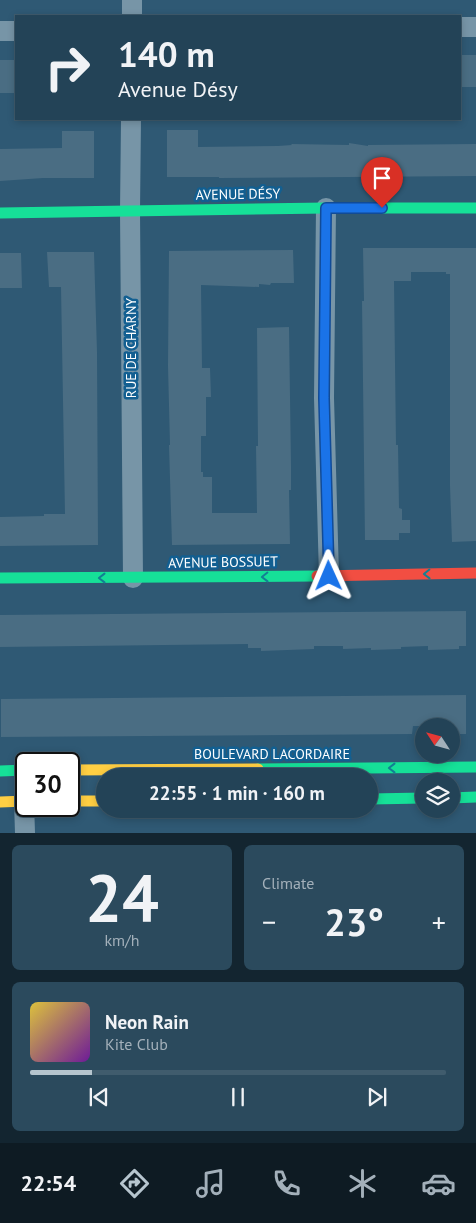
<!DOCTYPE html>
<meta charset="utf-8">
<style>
body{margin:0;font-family:"PT Sans",sans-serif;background:#2b4a5d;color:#f1f3f6;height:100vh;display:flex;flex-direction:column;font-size:19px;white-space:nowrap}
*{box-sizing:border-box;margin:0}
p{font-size:16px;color:#a3b0ba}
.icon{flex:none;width:28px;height:28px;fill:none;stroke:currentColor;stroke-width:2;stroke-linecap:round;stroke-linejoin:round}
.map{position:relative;height:833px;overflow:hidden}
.sheet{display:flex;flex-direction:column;gap:12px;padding:12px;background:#132530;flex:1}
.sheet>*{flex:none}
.top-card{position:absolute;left:15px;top:15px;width:446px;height:105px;border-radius:0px;box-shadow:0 2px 8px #0003,0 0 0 1px #405c6d;background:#234357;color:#f1f3f6;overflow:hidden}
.needle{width:32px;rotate:306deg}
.buttons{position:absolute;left:415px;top:718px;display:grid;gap:10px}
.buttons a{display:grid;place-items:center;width:45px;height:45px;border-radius:50%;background:#234357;box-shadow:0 2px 8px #0003,0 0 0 1px #405c6d;font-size:25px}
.speed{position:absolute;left:15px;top:752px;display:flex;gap:10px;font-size:25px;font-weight:700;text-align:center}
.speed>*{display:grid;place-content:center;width:65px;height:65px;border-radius:50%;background:#234357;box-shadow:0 2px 8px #0003,0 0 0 1px #405c6d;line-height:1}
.speed .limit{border:2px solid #111;border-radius:8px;background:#fff;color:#111}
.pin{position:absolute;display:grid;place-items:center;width:42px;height:42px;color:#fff;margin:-51px -21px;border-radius:50% 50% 50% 0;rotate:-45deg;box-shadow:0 0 5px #0007}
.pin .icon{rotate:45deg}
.me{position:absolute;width:55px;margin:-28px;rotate:359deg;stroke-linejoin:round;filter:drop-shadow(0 0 4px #0008)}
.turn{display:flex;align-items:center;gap:18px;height:105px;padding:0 20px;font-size:22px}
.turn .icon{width:65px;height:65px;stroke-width:2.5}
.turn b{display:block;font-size:35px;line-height:42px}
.big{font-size:38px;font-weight:700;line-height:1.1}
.sheet .widget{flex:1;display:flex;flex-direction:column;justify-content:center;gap:8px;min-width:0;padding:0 18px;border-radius:8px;background:#2b4a5d}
.sheet .dial{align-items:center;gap:0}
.dial b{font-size:65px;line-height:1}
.song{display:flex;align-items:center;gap:15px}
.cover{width:60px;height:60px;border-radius:8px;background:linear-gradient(135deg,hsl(50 70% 55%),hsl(280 70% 35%))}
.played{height:5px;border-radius:2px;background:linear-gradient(90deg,#b6c5ce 15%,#405c6d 15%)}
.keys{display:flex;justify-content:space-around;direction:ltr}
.heat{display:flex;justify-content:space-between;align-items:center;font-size:28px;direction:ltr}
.sheet .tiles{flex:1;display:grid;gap:12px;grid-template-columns:1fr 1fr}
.widget:last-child{grid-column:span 2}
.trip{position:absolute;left:96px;top:768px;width:282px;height:50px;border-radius:25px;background:#234357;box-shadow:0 2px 8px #0003,0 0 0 1px #405c6d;font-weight:700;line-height:50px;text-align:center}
.tabs{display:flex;height:80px;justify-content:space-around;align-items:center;background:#0e1b23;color:#a3b0ba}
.tabs .icon{width:35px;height:35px}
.tabs .selected{color:#b6c5ce}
.tabs b{font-size:22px;color:#f1f3f6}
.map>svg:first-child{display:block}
.building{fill:#4a6d83}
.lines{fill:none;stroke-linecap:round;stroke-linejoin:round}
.street{stroke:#7795a7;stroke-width:20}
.fast{stroke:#16e098;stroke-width:11}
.slow{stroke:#ffcf43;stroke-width:11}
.jam{stroke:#f24e42;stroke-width:11}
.oneway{stroke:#137f93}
.route-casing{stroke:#114b97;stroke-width:12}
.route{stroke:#1a73e8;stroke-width:9}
.labels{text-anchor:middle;stroke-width:5;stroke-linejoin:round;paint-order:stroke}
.street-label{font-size:14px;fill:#fff;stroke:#125f91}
</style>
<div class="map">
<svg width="476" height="833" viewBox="0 0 476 833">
<rect width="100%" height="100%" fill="#2f5974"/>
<path class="building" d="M 460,55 L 476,55 L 476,87 L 460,87 Z
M 0,60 L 16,60 L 16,93 L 0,93 Z
M 167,130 L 198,130 L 198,147 L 278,146 L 292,145 L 291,144 L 349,145 L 349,143 L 368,146 L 368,145 L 476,144 L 476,176 L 219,178 L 219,177 L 167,177 Z
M 62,131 L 94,131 L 94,178 L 43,178 L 0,181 L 0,149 L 62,148 Z
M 363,248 L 476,248 L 476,541 L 452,542 L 450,486 L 450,274 L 446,274 L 446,272 L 411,272 L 411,281 L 394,281 L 396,445 L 398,445 L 399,508 L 402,509 L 402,520 L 410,520 L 410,533 L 399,533 L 399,540 L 365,540 L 362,301 L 364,301 Z
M 293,250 L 294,283 L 271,283 L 270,285 L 259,284 L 259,287 L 201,285 L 202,368 L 210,368 L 211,397 L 206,397 L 206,436 L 201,436 L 201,472 L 203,472 L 203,477 L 212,477 L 212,513 L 257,513 L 256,446 L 258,446 L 257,328 L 289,327 L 291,466 L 291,490 L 289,490 L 290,544 L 172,545 L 169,445 L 170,445 L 168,366 L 169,251 Z
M 47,252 L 94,252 L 97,352 L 98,545 L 0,546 L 0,517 L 44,516 L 44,514 L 65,514 L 61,287 L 49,287 Z
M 0,253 L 21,253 L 22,288 L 0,288 Z
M 466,611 L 466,646 L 459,646 L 459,649 L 428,650 L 428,646 L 401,647 L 401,649 L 371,650 L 371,648 L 343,649 L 343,646 L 314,646 L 314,649 L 261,651 L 261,648 L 248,648 L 248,644 L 0,647 L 0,615 Z
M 466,695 L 466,734 L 451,734 L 451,726 L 413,726 L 412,734 L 1,737 L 1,699 Z"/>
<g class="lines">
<path class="street" d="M 132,0 L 132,16
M 460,27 L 476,27
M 0,31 L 16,31
M 131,119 L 130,211 L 133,578
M 326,208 L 324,398 L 329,576
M 24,801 L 25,833"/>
<path class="fast" d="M 0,213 L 326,208 L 476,208
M 0,578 L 317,576
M 258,769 L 476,767
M 0,771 L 26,770
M 451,798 L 476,797
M 370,799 L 424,798"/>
<path class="slow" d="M 69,770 L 258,769
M 69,801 L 105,801
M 0,802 L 26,801"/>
<path class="jam" d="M 317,576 L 476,573"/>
</g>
<defs><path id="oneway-chevron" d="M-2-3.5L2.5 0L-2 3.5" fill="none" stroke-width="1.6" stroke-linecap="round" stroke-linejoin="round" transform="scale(1.25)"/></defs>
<g class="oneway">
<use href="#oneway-chevron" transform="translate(427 574) rotate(179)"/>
<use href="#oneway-chevron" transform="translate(265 577) rotate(179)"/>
<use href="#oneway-chevron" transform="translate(102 578) rotate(180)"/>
<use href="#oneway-chevron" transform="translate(392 768) rotate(180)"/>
</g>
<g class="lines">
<g class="route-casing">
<path id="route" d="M 329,576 L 324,398 L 326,208 L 382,208"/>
</g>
<use href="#route" class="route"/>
</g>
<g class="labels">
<g class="street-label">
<text transform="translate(238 194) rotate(-1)" y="5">AVENUE DÉSY</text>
<text transform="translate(131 348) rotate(-90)" y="5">RUE DE CHARNY</text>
<text transform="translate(223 562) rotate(-1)" y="5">AVENUE BOSSUET</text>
<text x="272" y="759">BOULEVARD LACORDAIRE</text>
</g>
</g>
</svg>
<div class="buttons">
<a><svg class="needle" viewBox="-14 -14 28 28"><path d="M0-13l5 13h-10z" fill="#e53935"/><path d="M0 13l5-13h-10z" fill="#a3b0ba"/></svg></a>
<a><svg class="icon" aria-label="layers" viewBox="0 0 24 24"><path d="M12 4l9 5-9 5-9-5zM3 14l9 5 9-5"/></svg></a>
</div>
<div class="speed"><div class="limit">30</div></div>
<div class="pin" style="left:382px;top:208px;background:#d93025"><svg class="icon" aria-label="arrive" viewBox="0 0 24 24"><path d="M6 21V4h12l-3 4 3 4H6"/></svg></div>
<svg class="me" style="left:329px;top:576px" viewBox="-20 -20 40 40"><path d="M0-17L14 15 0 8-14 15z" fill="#1a73e8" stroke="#fff" stroke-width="4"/></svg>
<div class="trip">22:55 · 1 min · 160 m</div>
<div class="top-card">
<div class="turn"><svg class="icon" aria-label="right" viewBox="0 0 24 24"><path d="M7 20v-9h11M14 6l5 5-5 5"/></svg><div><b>140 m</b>Avenue Désy</div></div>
</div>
</div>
<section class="sheet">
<div class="tiles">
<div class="widget dial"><b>24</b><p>km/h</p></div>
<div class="widget"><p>Climate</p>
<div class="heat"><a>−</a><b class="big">23°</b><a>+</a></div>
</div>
<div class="widget">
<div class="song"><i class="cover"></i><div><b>Neon Rain</b><p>Kite Club</p></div></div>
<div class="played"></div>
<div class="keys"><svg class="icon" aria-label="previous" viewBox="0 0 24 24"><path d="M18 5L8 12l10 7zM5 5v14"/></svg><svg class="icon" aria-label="pause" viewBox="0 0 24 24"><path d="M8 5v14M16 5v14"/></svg><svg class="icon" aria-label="next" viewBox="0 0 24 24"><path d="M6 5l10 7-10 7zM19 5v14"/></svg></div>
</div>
</div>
</section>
<nav class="tabs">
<b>22:54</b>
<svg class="icon selected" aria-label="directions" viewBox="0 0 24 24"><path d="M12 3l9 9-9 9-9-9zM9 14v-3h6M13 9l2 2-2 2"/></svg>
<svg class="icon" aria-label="music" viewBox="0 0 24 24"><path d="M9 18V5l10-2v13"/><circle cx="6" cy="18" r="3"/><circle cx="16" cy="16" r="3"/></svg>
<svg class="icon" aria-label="phone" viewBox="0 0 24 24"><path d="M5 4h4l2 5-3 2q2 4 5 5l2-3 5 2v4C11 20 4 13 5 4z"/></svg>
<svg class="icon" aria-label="climate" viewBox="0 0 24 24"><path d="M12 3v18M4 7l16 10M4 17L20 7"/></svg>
<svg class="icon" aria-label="car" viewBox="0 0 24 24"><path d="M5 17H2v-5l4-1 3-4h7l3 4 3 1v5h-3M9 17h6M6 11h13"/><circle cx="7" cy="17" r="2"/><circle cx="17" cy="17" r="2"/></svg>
</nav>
